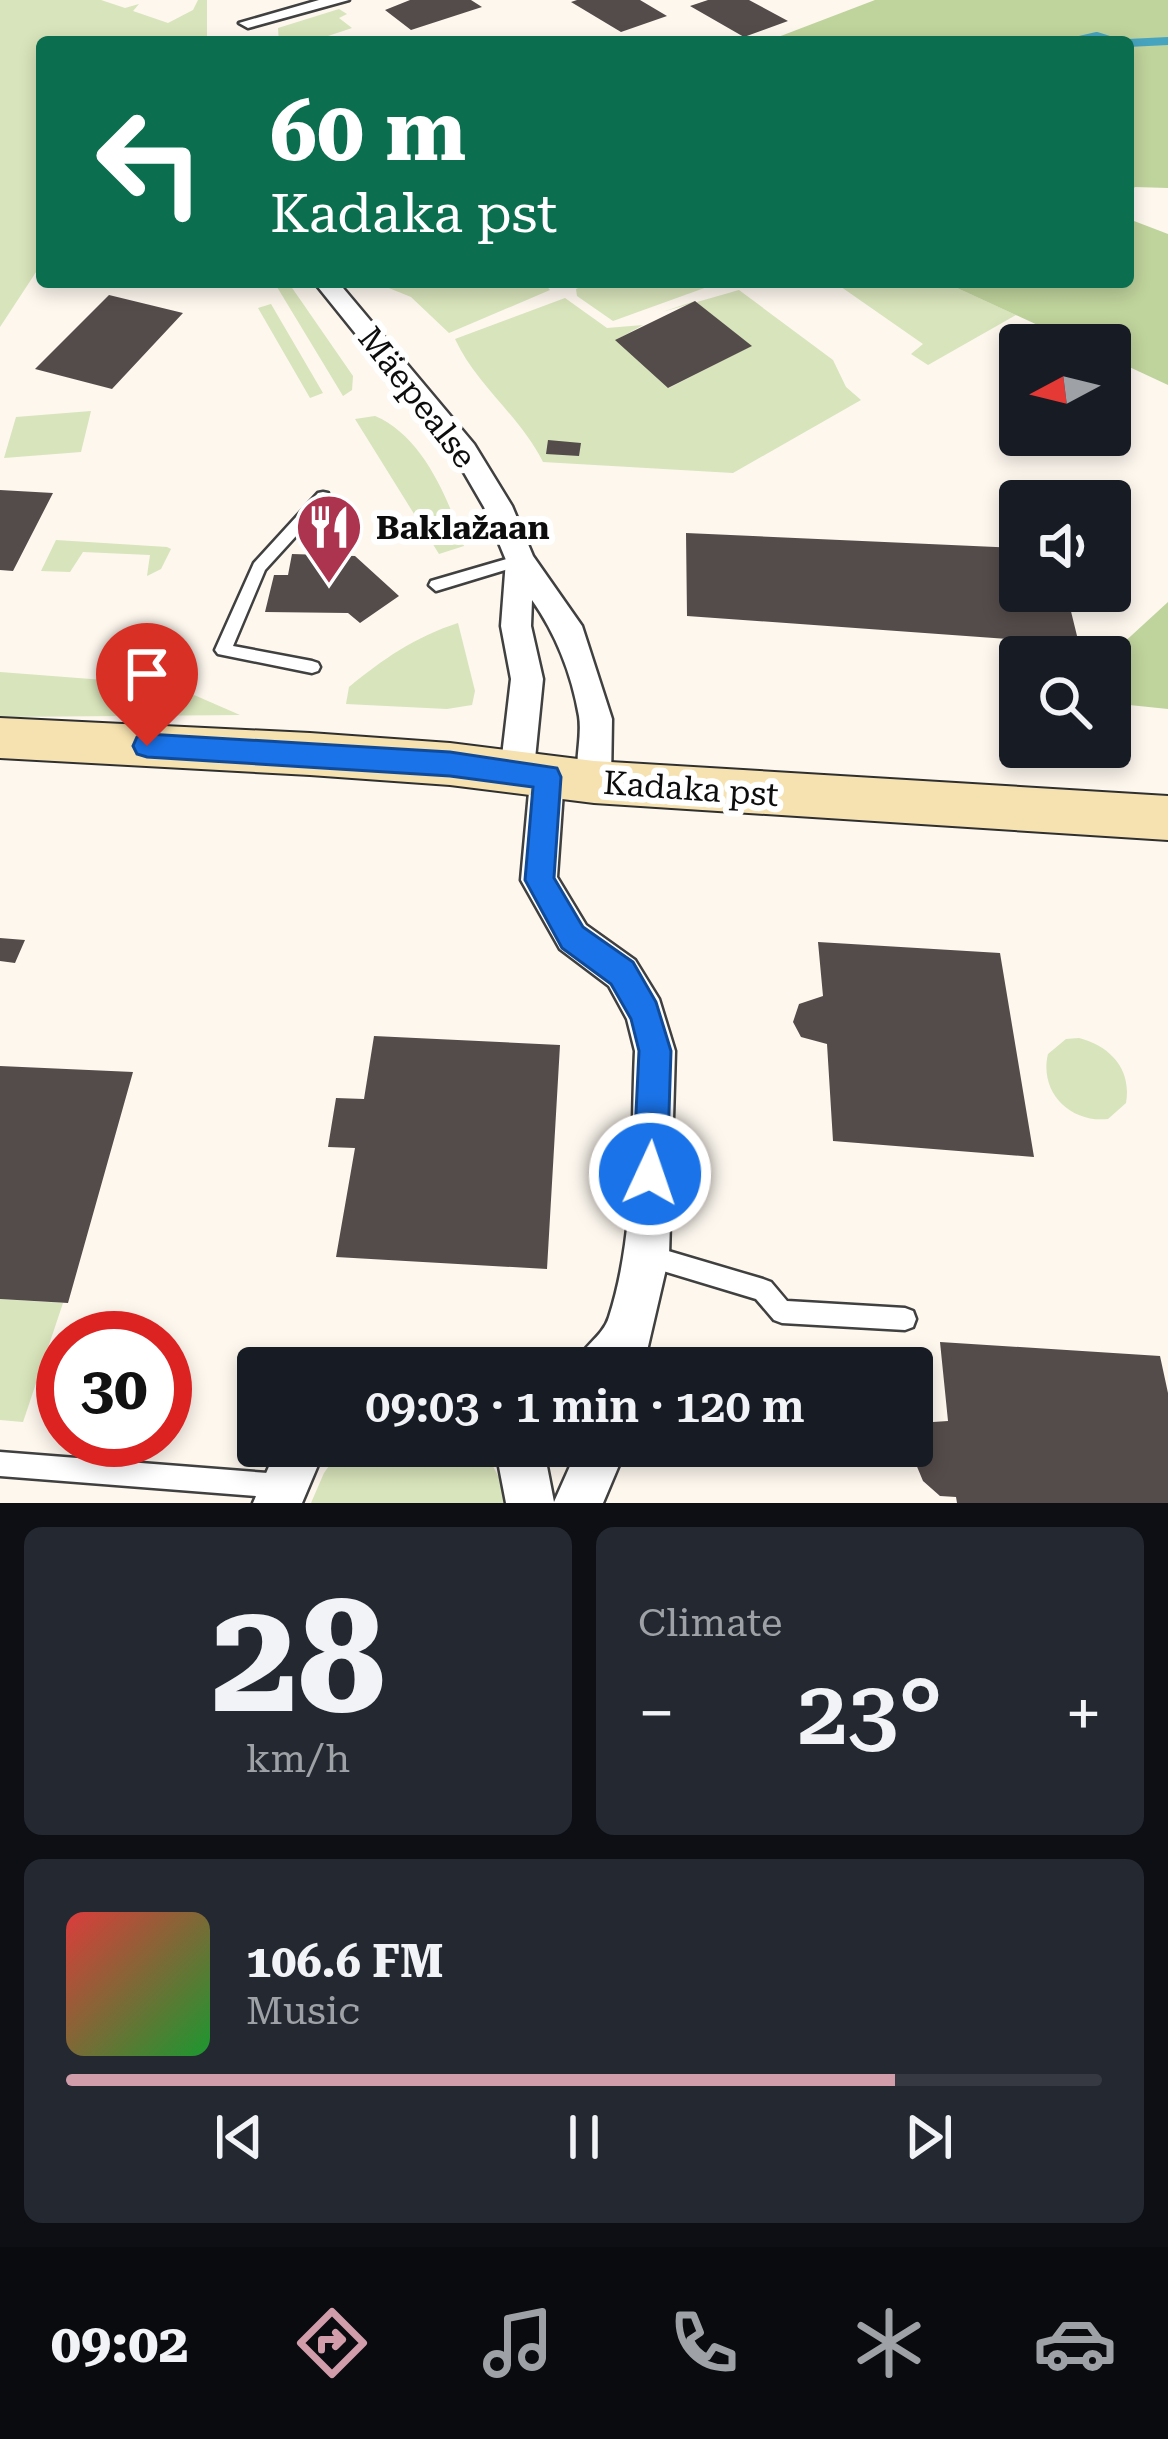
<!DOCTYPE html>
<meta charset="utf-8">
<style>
body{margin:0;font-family:"Roboto Serif",serif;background:#242831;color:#f1f3f6;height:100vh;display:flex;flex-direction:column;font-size:45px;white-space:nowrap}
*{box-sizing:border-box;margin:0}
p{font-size:39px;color:#9ea1a6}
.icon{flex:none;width:66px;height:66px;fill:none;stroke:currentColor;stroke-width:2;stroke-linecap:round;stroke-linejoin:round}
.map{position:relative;height:1503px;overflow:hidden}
.drawer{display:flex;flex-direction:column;gap:24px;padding:24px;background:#0d0f14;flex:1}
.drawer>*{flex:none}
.top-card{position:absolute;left:36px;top:36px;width:1098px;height:252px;border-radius:12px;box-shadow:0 6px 18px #0003;background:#0b6e4f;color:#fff;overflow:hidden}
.needle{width:78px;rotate:263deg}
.fabs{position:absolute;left:999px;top:324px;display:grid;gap:24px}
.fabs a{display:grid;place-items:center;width:132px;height:132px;border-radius:12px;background:#171b24;box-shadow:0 6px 18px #0003;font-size:60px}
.speed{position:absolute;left:36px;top:1311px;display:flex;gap:24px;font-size:60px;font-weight:700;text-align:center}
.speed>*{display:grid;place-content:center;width:156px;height:156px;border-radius:50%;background:#171b24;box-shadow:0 6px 18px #0003;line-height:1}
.speed .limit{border:18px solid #d22;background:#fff;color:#111}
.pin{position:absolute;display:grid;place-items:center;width:102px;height:102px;color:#fff;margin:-123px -51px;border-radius:50% 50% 50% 0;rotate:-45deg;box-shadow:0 0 12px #0007}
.pin .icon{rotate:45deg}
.me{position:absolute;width:132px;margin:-66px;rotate:3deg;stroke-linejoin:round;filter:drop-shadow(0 0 9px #0008)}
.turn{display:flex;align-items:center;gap:42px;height:252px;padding:0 36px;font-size:54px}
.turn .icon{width:156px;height:156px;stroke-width:2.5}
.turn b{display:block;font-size:84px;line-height:102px}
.big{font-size:90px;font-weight:600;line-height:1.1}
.drawer .widget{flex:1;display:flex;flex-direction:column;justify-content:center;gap:18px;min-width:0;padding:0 42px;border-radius:18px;background:#242831}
.drawer .dial{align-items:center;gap:0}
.dial b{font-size:156px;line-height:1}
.song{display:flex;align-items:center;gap:36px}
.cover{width:144px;height:144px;border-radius:18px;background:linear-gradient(135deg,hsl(0 70% 55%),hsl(130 70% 35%))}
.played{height:12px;border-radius:6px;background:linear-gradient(90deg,#d29dab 80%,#363941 80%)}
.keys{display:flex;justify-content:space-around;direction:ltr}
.heat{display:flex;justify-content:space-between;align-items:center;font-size:66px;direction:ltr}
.drawer .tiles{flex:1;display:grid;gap:24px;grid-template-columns:1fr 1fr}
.widget:last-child{grid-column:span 2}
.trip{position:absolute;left:237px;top:1347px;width:696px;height:120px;border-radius:12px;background:#171b24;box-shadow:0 6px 18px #0003;font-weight:600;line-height:120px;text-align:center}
.tab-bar{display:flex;height:192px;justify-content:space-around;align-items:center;background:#090b0e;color:#9ea1a6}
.tab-bar .icon{width:84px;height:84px}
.tab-bar .selected{color:#d29dab}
.tab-bar b{font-size:54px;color:#f1f3f6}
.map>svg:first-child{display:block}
.green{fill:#d8e4bb}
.forest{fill:#bfd39c}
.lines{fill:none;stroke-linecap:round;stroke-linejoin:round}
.stream{stroke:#47a4be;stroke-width:8}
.building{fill:#544c4a}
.lane-casing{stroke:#404040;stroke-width:5}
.street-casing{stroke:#404040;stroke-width:5}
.secondary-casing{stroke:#2f2f2f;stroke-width:4}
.lane{fill:#fff;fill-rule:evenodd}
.street{fill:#fff;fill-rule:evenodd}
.secondary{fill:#f6e2b0;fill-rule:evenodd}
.route{fill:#1a73e8;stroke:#114b97;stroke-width:3}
.labels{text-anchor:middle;stroke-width:12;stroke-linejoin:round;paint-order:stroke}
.street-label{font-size:33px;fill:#0d0d0d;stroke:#fff}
.poi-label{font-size:33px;font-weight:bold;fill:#0d0d0d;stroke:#fff;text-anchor:start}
</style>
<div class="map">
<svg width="1168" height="1503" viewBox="0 0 1168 1503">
<rect width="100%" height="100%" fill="#fdf7ee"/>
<path class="green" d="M 0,0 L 101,0 L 125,8 L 139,4 L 133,11 L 168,23 L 193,10 L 198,0 L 207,0 L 207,42 L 42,42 L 42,263 L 0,327 Z
M 339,9 L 347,14 L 339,18 L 352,28 L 310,42 L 279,42 L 278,28 Z
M 274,282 L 288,282 L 353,376 L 352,390 L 343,396 Z
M 374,282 L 543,282 L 550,290 L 449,333 L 411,297 Z
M 591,282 L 721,282 L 613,321 L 577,296 L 576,289 Z
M 834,282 L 944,282 L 1016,315 L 928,365 L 911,354 L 923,344 Z
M 739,290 L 833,360 L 846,387 L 861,400 L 733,473 L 543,462 C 520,416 477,386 455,339 L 565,298 L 607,328 L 643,325 L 616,340 L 669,388 L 751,346 L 695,301 L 662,312 Z
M 271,304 L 323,393 L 310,398 L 258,308 Z
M 91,411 L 81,452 L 4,458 L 16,417 Z
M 375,416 C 423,436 449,500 464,546 L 439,554 L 355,419 Z
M 56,540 L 167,547 L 171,549 L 161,569 L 147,576 L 150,555 L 83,552 L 70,572 L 41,571 Z
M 458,623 L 475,691 L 472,705 L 447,709 L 346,704 L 349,687 C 383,659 415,637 458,623 Z
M 0,672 L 156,684 L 178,688 L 240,715 L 0,717 Z
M 1079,1038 C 1110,1046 1132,1069 1126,1103 L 1108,1119 C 1069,1123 1039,1091 1048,1054 L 1066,1039 Z
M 0,1299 L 63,1303 L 23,1422 L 0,1420 Z
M 343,1446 L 482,1446 L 503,1485 L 506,1503 L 311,1503 L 324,1473 Z"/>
<path class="forest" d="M 875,0 L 1168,0 L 1168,188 L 1135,187 L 1128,193 L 1128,42 L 765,42 Z
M 1128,213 L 1134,221 L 1168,234 L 1168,385 L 1110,358 L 1110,345 L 1081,345 L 944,282 L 1128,282 Z
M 1168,602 L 1168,709 L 1110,703 L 1108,657 Z"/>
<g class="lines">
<path class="stream" d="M 1071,42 L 1097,36 L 1116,42
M 1128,43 L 1168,41"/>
</g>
<path class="building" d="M 410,0 L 471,0 L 482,7 L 411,30 L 385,10 Z
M 577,0 L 640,0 L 667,16 L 621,32 L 571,2 Z
M 708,0 L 749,0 L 788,21 L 744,37 L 690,6 Z
M 109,295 L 183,313 L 112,389 L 35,369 Z
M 695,301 L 752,346 L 668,388 L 615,340 Z
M 548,440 L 581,443 L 579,456 L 546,454 Z
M 0,490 L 53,493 L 13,571 L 0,570 Z
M 686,533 L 1020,548 L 1020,591 L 1066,591 L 1079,644 L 687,616 Z
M 292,554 L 355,556 L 399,596 L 360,623 L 348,613 L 265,612 L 274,575 L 288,575 Z
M 0,938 L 25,940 L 15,963 L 0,961 Z
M 818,942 L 1000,953 L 1034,1157 L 833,1141 L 827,1044 L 801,1037 L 793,1022 L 799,1004 L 823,996 Z
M 374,1036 L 560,1045 L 547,1269 L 336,1257 L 355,1148 L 328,1147 L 336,1098 L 364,1099 Z
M 0,1066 L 133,1072 L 68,1303 L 0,1299 Z
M 940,1342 L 1160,1356 L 1168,1393 L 1168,1503 L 957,1503 L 956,1497 L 940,1496 L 923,1481 L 913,1457 L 919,1431 L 933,1422 L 948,1421 Z"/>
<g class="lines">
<g class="lane-casing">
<path id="lane" d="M 323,492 L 328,493 L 328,501 L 265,570 L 233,646 L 312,661 L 318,663 L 320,667 L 318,671 L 312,673 L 218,654 L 215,650 L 254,563 L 318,493 Z
M 520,555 L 525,556 L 527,560 L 525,564 L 436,591 L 429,585 L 431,581 Z
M 648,1245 L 763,1279 L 771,1282 L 787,1301 L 905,1308 L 913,1311 L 916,1319 L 913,1327 L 905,1330 L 782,1323 L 774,1320 L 756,1299 L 640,1264 L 637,1256 L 640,1248 Z
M 0,1452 L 281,1474 L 290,1477 L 293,1486 L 290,1495 L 281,1498 L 0,1476 Z"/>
</g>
<g class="street-casing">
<path id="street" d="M 319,0 L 349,0 L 248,28 L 239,23 Z
M 314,282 L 338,282 L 474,444 L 512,506 L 533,556 L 582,626 L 612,719 L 611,782 L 606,792 L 594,797 L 582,792 C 571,769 583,741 579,716 C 572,675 556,634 532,600 L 531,626 L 543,679 L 534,769 L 547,762 L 559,767 L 564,777 L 557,877 L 586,925 L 635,960 L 659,999 L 675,1051 L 669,1256 L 643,1368 L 572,1368 C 580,1348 603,1337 609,1317 C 636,1233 631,1139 635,1051 L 627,1019 L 609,986 L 560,949 L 521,880 L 530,781 L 517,788 L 505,783 L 500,773 L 511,679 L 501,626 L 506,560 L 484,507 L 455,457 Z
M 278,1446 L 326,1446 L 302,1503 L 253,1503 Z
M 495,1446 L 543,1446 L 554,1502 L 579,1446 L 627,1446 L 603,1503 L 506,1503 Z"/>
</g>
<g class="secondary-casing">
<path id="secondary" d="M 0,718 L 310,733 L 450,743 L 594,761 L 1168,796 L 1168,840 L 594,803 L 450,785 L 310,775 L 0,758 Z"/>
</g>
<use href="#lane" class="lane"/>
<use href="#street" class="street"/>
<use href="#secondary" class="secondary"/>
</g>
<path class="route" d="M 147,734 L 450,752 L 557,768 L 561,777 L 554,878 L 583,927 L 633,962 L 656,1002 L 671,1051 L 667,1174 L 662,1186 L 650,1191 L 638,1186 L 633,1174 L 639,1051 L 631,1019 L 611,984 L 562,948 L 525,880 L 533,787 L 450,776 L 147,757 L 137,754 L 133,746 L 137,737 Z"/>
<defs>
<g id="restaurant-pin" transform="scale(3.45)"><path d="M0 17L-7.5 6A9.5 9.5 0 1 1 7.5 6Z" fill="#ad344f" stroke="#fff"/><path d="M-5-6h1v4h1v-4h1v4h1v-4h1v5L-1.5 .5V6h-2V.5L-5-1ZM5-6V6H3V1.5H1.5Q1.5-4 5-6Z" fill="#fff"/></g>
</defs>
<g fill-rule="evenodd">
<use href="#restaurant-pin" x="329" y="527"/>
</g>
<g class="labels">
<g class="street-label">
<text transform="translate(418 397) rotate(52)" y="12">Mäepealse</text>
<text transform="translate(691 788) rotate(4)" y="12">Kadaka pst</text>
</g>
<g class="poi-label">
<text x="376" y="539">Baklažaan</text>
</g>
</g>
</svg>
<div class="fabs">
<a><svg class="needle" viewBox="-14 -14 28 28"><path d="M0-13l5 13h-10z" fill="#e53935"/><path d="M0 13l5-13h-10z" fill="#9ea1a6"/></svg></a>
<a><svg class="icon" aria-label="sound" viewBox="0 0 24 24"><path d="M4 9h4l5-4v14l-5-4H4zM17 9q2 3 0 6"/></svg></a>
<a><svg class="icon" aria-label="search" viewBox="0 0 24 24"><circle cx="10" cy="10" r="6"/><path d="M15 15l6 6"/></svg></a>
</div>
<div class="speed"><div class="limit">30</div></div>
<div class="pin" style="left:147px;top:746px;background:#d93025"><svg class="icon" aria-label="arrive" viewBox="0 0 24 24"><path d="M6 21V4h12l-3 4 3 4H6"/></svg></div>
<svg class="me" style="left:650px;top:1174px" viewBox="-20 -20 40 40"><circle r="17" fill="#1a73e8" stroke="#fff" stroke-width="3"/><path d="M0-11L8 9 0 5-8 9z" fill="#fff"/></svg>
<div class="trip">09:03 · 1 min · 120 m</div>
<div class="top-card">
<div class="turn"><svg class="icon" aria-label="left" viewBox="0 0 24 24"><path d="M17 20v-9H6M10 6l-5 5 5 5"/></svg><div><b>60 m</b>Kadaka pst</div></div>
</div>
</div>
<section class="drawer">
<div class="tiles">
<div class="widget dial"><b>28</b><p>km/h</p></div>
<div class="widget"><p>Climate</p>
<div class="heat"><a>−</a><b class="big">23°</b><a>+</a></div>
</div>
<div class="widget">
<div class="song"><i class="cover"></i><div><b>106.6 FM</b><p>Music</p></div></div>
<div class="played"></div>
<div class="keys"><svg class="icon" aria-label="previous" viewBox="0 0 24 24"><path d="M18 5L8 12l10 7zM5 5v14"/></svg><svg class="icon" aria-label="pause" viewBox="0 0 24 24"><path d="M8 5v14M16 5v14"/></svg><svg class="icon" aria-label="next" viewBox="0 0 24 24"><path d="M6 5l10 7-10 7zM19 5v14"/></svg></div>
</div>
</div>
</section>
<nav class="tab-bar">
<b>09:02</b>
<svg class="icon selected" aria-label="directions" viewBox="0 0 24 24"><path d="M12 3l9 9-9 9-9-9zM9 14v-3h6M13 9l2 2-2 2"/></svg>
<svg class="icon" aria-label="music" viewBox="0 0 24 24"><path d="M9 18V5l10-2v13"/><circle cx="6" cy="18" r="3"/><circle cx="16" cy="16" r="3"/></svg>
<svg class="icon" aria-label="phone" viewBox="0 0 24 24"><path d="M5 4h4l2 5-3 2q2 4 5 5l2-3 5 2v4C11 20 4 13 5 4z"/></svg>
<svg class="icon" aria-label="climate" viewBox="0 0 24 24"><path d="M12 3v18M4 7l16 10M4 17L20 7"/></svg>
<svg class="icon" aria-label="car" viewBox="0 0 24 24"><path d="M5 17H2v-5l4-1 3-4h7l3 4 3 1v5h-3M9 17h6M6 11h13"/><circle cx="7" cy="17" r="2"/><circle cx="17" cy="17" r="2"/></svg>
</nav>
